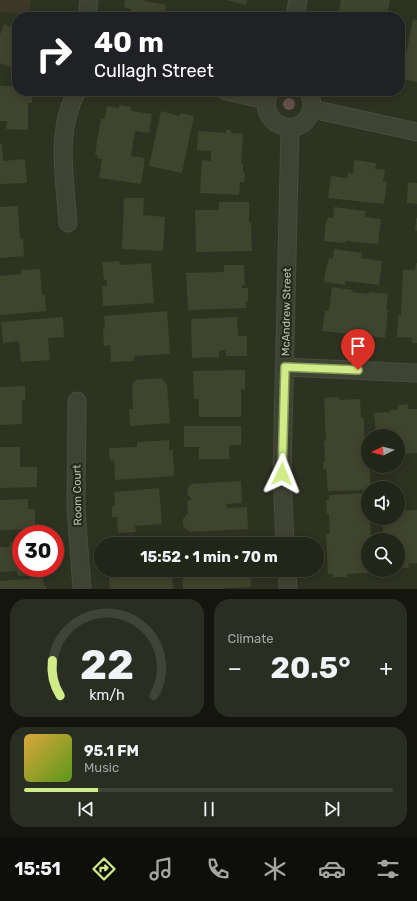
<!DOCTYPE html>
<meta charset="utf-8">
<style>
body{margin:0;font-family:Rubik,sans-serif;background:#2a2e22;color:#f1f3f6;height:100vh;display:flex;flex-direction:column;font-size:15px;white-space:nowrap}
*{box-sizing:border-box;margin:0}
p{font-size:13px;color:#a2a5a2}
.icon{flex:none;width:22px;height:22px;fill:none;stroke:currentColor;stroke-width:2;stroke-linecap:round;stroke-linejoin:round}
.map{position:relative;height:589px;overflow:hidden}
.drawer{display:flex;flex-direction:column;gap:10px;padding:10px;background:#13150e;flex:1}
.drawer>*{flex:none}
.banner{position:absolute;left:12px;top:12px;width:393px;height:84px;border-radius:16px;box-shadow:0 2px 10px #0003,0 0 0 1px #3f4338;background:#202124;color:#fff;overflow:hidden}
.needle{width:26px;rotate:264deg}
.controls{position:absolute;left:361px;top:429px;display:grid;gap:8px}
.controls a{display:grid;place-items:center;width:44px;height:44px;border-radius:50%;background:#222619;box-shadow:0 2px 10px #0003,0 0 0 1px #3f4338;font-size:20px}
.speed{position:absolute;left:12px;top:525px;display:flex;gap:8px;font-size:20px;font-weight:700;text-align:center}
.speed>*{display:grid;place-content:center;width:52px;height:52px;border-radius:50%;background:#222619;box-shadow:0 2px 10px #0003,0 0 0 1px #3f4338;line-height:1}
.speed .limit{border:6px solid #d22;background:#fff;color:#111}
.pin{position:absolute;display:grid;place-items:center;width:34px;height:34px;color:#fff;margin:-41px -17px;border-radius:50% 50% 50% 0;rotate:-45deg;box-shadow:0 0 4px #0007}
.pin .icon{rotate:45deg}
.me{position:absolute;width:44px;margin:-22px;rotate:2deg;stroke-linejoin:round;filter:drop-shadow(0 0 3px #0008)}
.turn{display:flex;align-items:center;gap:14px;height:84px;padding:0 16px;font-size:18px}
.turn .icon{width:52px;height:52px;stroke-width:2.5}
.turn b{display:block;font-size:28px;line-height:34px}
.big{font-size:30px;font-weight:700;line-height:1.1}
.drawer .tile{flex:1;display:flex;flex-direction:column;justify-content:center;gap:6px;min-width:0;padding:0 14px;border-radius:16px;background:#2a2e22}
.drawer .dial{align-items:center;gap:0}
.dial svg{height:104px;overflow:visible;fill:none;stroke:#3f4338;stroke-width:7;stroke-linecap:round;text-anchor:middle}
.dial text{fill:#f1f3f6;stroke:none}
.song{display:flex;align-items:center;gap:12px}
.cover{width:48px;height:48px;border-radius:6px;background:linear-gradient(135deg,hsl(40 70% 55%),hsl(90 70% 35%))}
.played{height:4px;border-radius:2px;background:linear-gradient(90deg,#d1eb88 20%,#3f4338 20%)}
.keys{display:flex;justify-content:space-around;direction:ltr}
.heat{display:flex;justify-content:space-between;align-items:center;font-size:22px;direction:ltr}
.drawer .tiles{flex:1;display:grid;gap:10px;grid-template-columns:1fr 1fr}
.tile:last-child{grid-column:span 2}
.trip{position:absolute;left:94px;top:537px;width:230px;height:40px;border-radius:20px;background:#222619;box-shadow:0 2px 10px #0003,0 0 0 1px #3f4338;font-weight:700;line-height:40px;text-align:center}
.tab-bar{display:flex;height:64px;justify-content:space-around;align-items:center;background:#0e0f0a;color:#a2a5a2}
.tab-bar .icon{width:28px;height:28px}
.tab-bar .current{color:#d1eb88}
.tab-bar b{font-size:18px;color:#f1f3f6}
.map>svg:first-child{display:block}
.green{fill:#3b382a}
.building{fill:#3f442e}
.lines{fill:none;stroke-linecap:round;stroke-linejoin:round}
.minor-casing{stroke:#484d3d;stroke-width:19}
.minor{stroke:#3f4333;stroke-width:17}
.tree{fill:#63504b}
.route-casing{stroke:#889958;stroke-width:10}
.route{stroke:#d1eb88;stroke-width:7}
.labels{text-anchor:middle;stroke-width:4;stroke-linejoin:round;paint-order:stroke}
.street-label{font-size:11px;fill:#bbc0ad;stroke:#242819}
</style>
<div class="map">
<svg width="417" height="589" viewBox="0 0 417 589">
<rect width="100%" height="100%" fill="#2e3221"/>
<path class="green" d="M 0,0 L 31,0 L 29,15 L 0,12 Z"/>
<path class="building" d="M 125,0 L 144,0 L 144,1 L 166,5 L 164,16 L 167,17 L 125,17 L 126,12 L 131,13 L 131,9 L 124,7 Z
M 227,0 L 247,0 L 246,5 Z
M 341,0 L 390,0 L 387,17 L 369,17 L 339,12 Z
M 413,19 L 417,20 L 417,82 L 401,79 Z
M 4,24 L 17,29 L 17,70 L 0,63 L 0,35 Z
M 0,86 L 17,86 L 17,91 L 33,91 L 32,103 L 28,103 L 28,130 L 6,129 L 7,121 L 0,121 Z
M 119,105 L 131,107 L 131,111 L 152,114 L 149,133 L 135,131 L 131,156 L 145,158 L 141,184 L 99,178 L 102,159 L 97,158 L 98,155 L 95,154 L 101,118 L 105,119 L 107,106 L 119,108 Z
M 161,111 L 179,116 L 180,113 L 194,116 L 182,173 L 149,166 Z
M 226,130 L 231,130 L 231,133 L 243,134 L 241,164 L 243,164 L 243,173 L 245,173 L 244,182 L 240,182 L 239,195 L 200,193 L 202,160 L 211,161 L 211,151 L 197,150 L 198,131 L 226,133 Z
M 0,144 L 2,144 L 3,161 L 25,159 L 27,183 L 0,184 Z
M 354,160 L 376,163 L 375,169 L 385,170 L 383,182 L 387,182 L 384,204 L 328,198 L 331,176 L 347,178 L 348,173 L 353,174 Z
M 408,182 L 417,183 L 417,204 L 407,203 Z
M 124,198 L 144,198 L 143,215 L 165,217 L 163,251 L 122,249 Z
M 219,202 L 249,202 L 249,223 L 251,222 L 252,251 L 196,252 L 195,210 L 219,210 Z
M 18,206 L 20,239 L 23,239 L 24,256 L 0,258 L 0,207 Z
M 334,207 L 366,211 L 365,217 L 381,219 L 378,244 L 346,241 L 345,243 L 324,241 L 326,222 L 327,222 L 328,217 L 333,218 Z
M 416,218 L 417,218 L 417,231 L 415,230 Z
M 334,249 L 362,253 L 361,258 L 382,261 L 379,285 L 345,281 L 345,285 L 324,282 L 327,263 L 328,263 L 329,258 L 333,259 Z
M 119,261 L 120,265 L 151,263 L 154,303 L 103,306 L 102,286 L 107,286 L 107,280 L 104,280 L 102,262 Z
M 416,263 L 417,263 L 417,343 L 412,343 L 412,338 L 397,337 L 398,315 L 401,315 L 403,270 L 415,270 Z
M 224,265 L 244,265 L 245,285 L 242,285 L 242,288 L 248,288 L 248,301 L 246,302 L 246,308 L 188,310 L 186,273 L 224,272 Z
M 40,269 L 42,295 L 45,295 L 46,311 L 0,315 L 0,276 L 21,274 L 21,270 Z
M 332,287 L 352,290 L 352,292 L 369,294 L 369,292 L 388,294 L 386,310 L 388,310 L 385,338 L 322,331 L 325,311 L 329,311 Z
M 167,311 L 170,354 L 134,356 L 134,361 L 111,362 L 110,345 L 104,346 L 103,329 L 105,329 L 104,316 Z
M 63,317 L 64,337 L 48,338 L 50,360 L 21,362 L 19,341 L 3,343 L 1,322 Z
M 237,317 L 238,336 L 247,336 L 247,356 L 226,356 L 225,350 L 219,351 L 219,357 L 192,358 L 191,319 Z
M 245,370 L 245,390 L 241,389 L 241,417 L 199,417 L 199,399 L 194,399 L 193,371 Z
M 162,378 L 167,385 L 170,423 L 130,426 L 129,409 L 133,409 L 132,384 L 136,380 Z
M 25,386 L 25,400 L 22,400 L 22,424 L 0,425 L 0,387 Z
M 339,397 L 340,400 L 360,399 L 361,418 L 364,418 L 364,452 L 366,452 L 366,464 L 368,464 L 368,466 L 370,466 L 370,484 L 367,490 L 328,491 L 326,469 L 323,469 L 323,462 L 325,462 L 324,441 L 326,441 L 324,398 Z
M 408,404 L 409,409 L 417,409 L 417,453 L 405,454 L 405,458 L 398,459 L 398,436 L 386,436 L 385,434 L 376,434 L 374,413 L 390,412 L 390,410 L 398,410 L 398,405 Z
M 184,426 L 241,426 L 241,445 L 229,445 L 229,459 L 199,459 L 199,447 L 184,447 Z
M 169,440 L 169,450 L 173,450 L 174,476 L 115,480 L 114,460 L 110,461 L 109,448 L 137,447 L 137,442 Z
M 0,447 L 20,447 L 20,467 L 37,467 L 37,487 L 0,488 Z
M 241,481 L 242,503 L 226,504 L 227,508 L 247,507 L 248,529 L 190,532 L 183,526 L 183,519 L 188,513 L 187,501 L 191,500 L 191,498 L 187,495 L 188,488 L 191,484 Z
M 159,488 L 162,524 L 135,526 L 136,532 L 118,533 L 117,517 L 112,517 L 112,506 L 115,506 L 114,492 Z
M 368,493 L 368,518 L 370,518 L 371,540 L 368,540 L 368,570 L 372,570 L 372,573 L 346,574 L 347,577 L 333,577 L 333,574 L 328,574 L 326,534 L 330,534 L 329,514 L 327,514 L 326,500 L 329,500 L 329,495 Z
M 28,499 L 28,509 L 35,509 L 35,529 L 0,530 L 0,500 Z
M 417,510 L 417,563 L 408,564 L 409,568 L 400,568 L 400,564 L 398,565 L 398,540 L 384,540 L 382,518 L 398,518 L 398,511 Z
M 249,540 L 249,544 L 179,544 L 179,543 Z
M 21,541 L 21,568 L 39,568 L 40,575 L 18,576 L 17,571 L 0,572 L 0,547 L 10,547 L 10,542 Z
M 108,570 L 172,570 L 173,589 L 110,589 Z
M 182,570 L 250,570 L 251,587 L 224,588 L 224,589 L 183,589 Z
M 43,578 L 44,586 L 47,586 L 47,589 L 0,589 L 0,581 Z"/>
<g class="lines">
<g class="minor-casing">
<path id="minor" d="M 87,17 L 89,0
M 295,17 L 298,0
M 226,91 L 266,100
M 270,91 C 253,122 299,143 311,112 C 313,104 312,98 308,91
M 312,109 L 417,132
M 68,223 C 65,180 55,131 77,91
M 285,367 L 417,373
M 77,401 L 76,508 L 82,589
M 285,544 L 282,474 L 290,127
M 287,570 L 288,589"/>
</g>
<use href="#minor" class="minor"/>
</g>
<circle class="tree" cx="289" cy="104" r="6"/>
<g class="lines">
<g class="route-casing">
<path id="route" d="M 282,474 L 285,367 L 358,370"/>
</g>
<use href="#route" class="route"/>
</g>
<g class="labels">
<g class="street-label">
<text transform="translate(286 312) rotate(-89)" y="4">McAndrew Street</text>
<text transform="translate(77 495) rotate(-91)" y="4">Room Court</text>
</g>
</g>
</svg>
<div class="controls">
<a><svg class="needle" viewBox="-14 -14 28 28"><path d="M0-13l5 13h-10z" fill="#e53935"/><path d="M0 13l5-13h-10z" fill="#a2a5a2"/></svg></a>
<a><svg class="icon" aria-label="sound" viewBox="0 0 24 24"><path d="M4 9h4l5-4v14l-5-4H4zM17 9q2 3 0 6"/></svg></a>
<a><svg class="icon" aria-label="search" viewBox="0 0 24 24"><circle cx="10" cy="10" r="6"/><path d="M15 15l6 6"/></svg></a>
</div>
<div class="speed"><div class="limit">30</div></div>
<div class="pin" style="left:358px;top:370px;background:#d93025"><svg class="icon" aria-label="arrive" viewBox="0 0 24 24"><path d="M6 21V4h12l-3 4 3 4H6"/></svg></div>
<svg class="me" style="left:282px;top:474px" viewBox="-20 -20 40 40"><path d="M0-17L14 15 0 8-14 15z" fill="#d1eb88" stroke="#fff" stroke-width="4"/></svg>
<div class="trip">15:52 · 1 min · 70 m</div>
<div class="banner">
<div class="turn"><svg class="icon" aria-label="right" viewBox="0 0 24 24"><path d="M7 20v-9h11M14 6l5 5-5 5"/></svg><div><b>40 m</b>Cullagh Street</div></div>
</div>
</div>
<section class="drawer">
<div class="tiles">
<div class="tile dial"><svg viewBox="0 0 100 80">
<path d="M14 69A42 42 0 1 1 86 69"/>
<path d="M14 69A42 42 0 0 1 8 42" stroke="#d1eb88"/>
<text x="50" y="56" font-size="32" font-weight="700">22</text>
<text x="50" y="72" font-size="11">km/h</text>
</svg></div>
<div class="tile"><p>Climate</p>
<div class="heat"><a>−</a><b class="big">20.5°</b><a>+</a></div>
</div>
<div class="tile">
<div class="song"><i class="cover"></i><div><b>95.1 FM</b><p>Music</p></div></div>
<div class="played"></div>
<div class="keys"><svg class="icon" aria-label="previous" viewBox="0 0 24 24"><path d="M18 5L8 12l10 7zM5 5v14"/></svg><svg class="icon" aria-label="pause" viewBox="0 0 24 24"><path d="M8 5v14M16 5v14"/></svg><svg class="icon" aria-label="next" viewBox="0 0 24 24"><path d="M6 5l10 7-10 7zM19 5v14"/></svg></div>
</div>
</div>
</section>
<nav class="tab-bar">
<b>15:51</b>
<svg class="icon current" aria-label="directions" viewBox="0 0 24 24"><path d="M12 3l9 9-9 9-9-9zM9 14v-3h6M13 9l2 2-2 2"/></svg>
<svg class="icon" aria-label="music" viewBox="0 0 24 24"><path d="M9 18V5l10-2v13"/><circle cx="6" cy="18" r="3"/><circle cx="16" cy="16" r="3"/></svg>
<svg class="icon" aria-label="phone" viewBox="0 0 24 24"><path d="M5 4h4l2 5-3 2q2 4 5 5l2-3 5 2v4C11 20 4 13 5 4z"/></svg>
<svg class="icon" aria-label="climate" viewBox="0 0 24 24"><path d="M12 3v18M4 7l16 10M4 17L20 7"/></svg>
<svg class="icon" aria-label="car" viewBox="0 0 24 24"><path d="M5 17H2v-5l4-1 3-4h7l3 4 3 1v5h-3M9 17h6M6 11h13"/><circle cx="7" cy="17" r="2"/><circle cx="17" cy="17" r="2"/></svg>
<svg class="icon" aria-label="filters" viewBox="0 0 24 24"><path d="M4 7h16M4 17h16"/><circle cx="9" cy="7" r="2"/><circle cx="15" cy="17" r="2"/></svg>
</nav>
